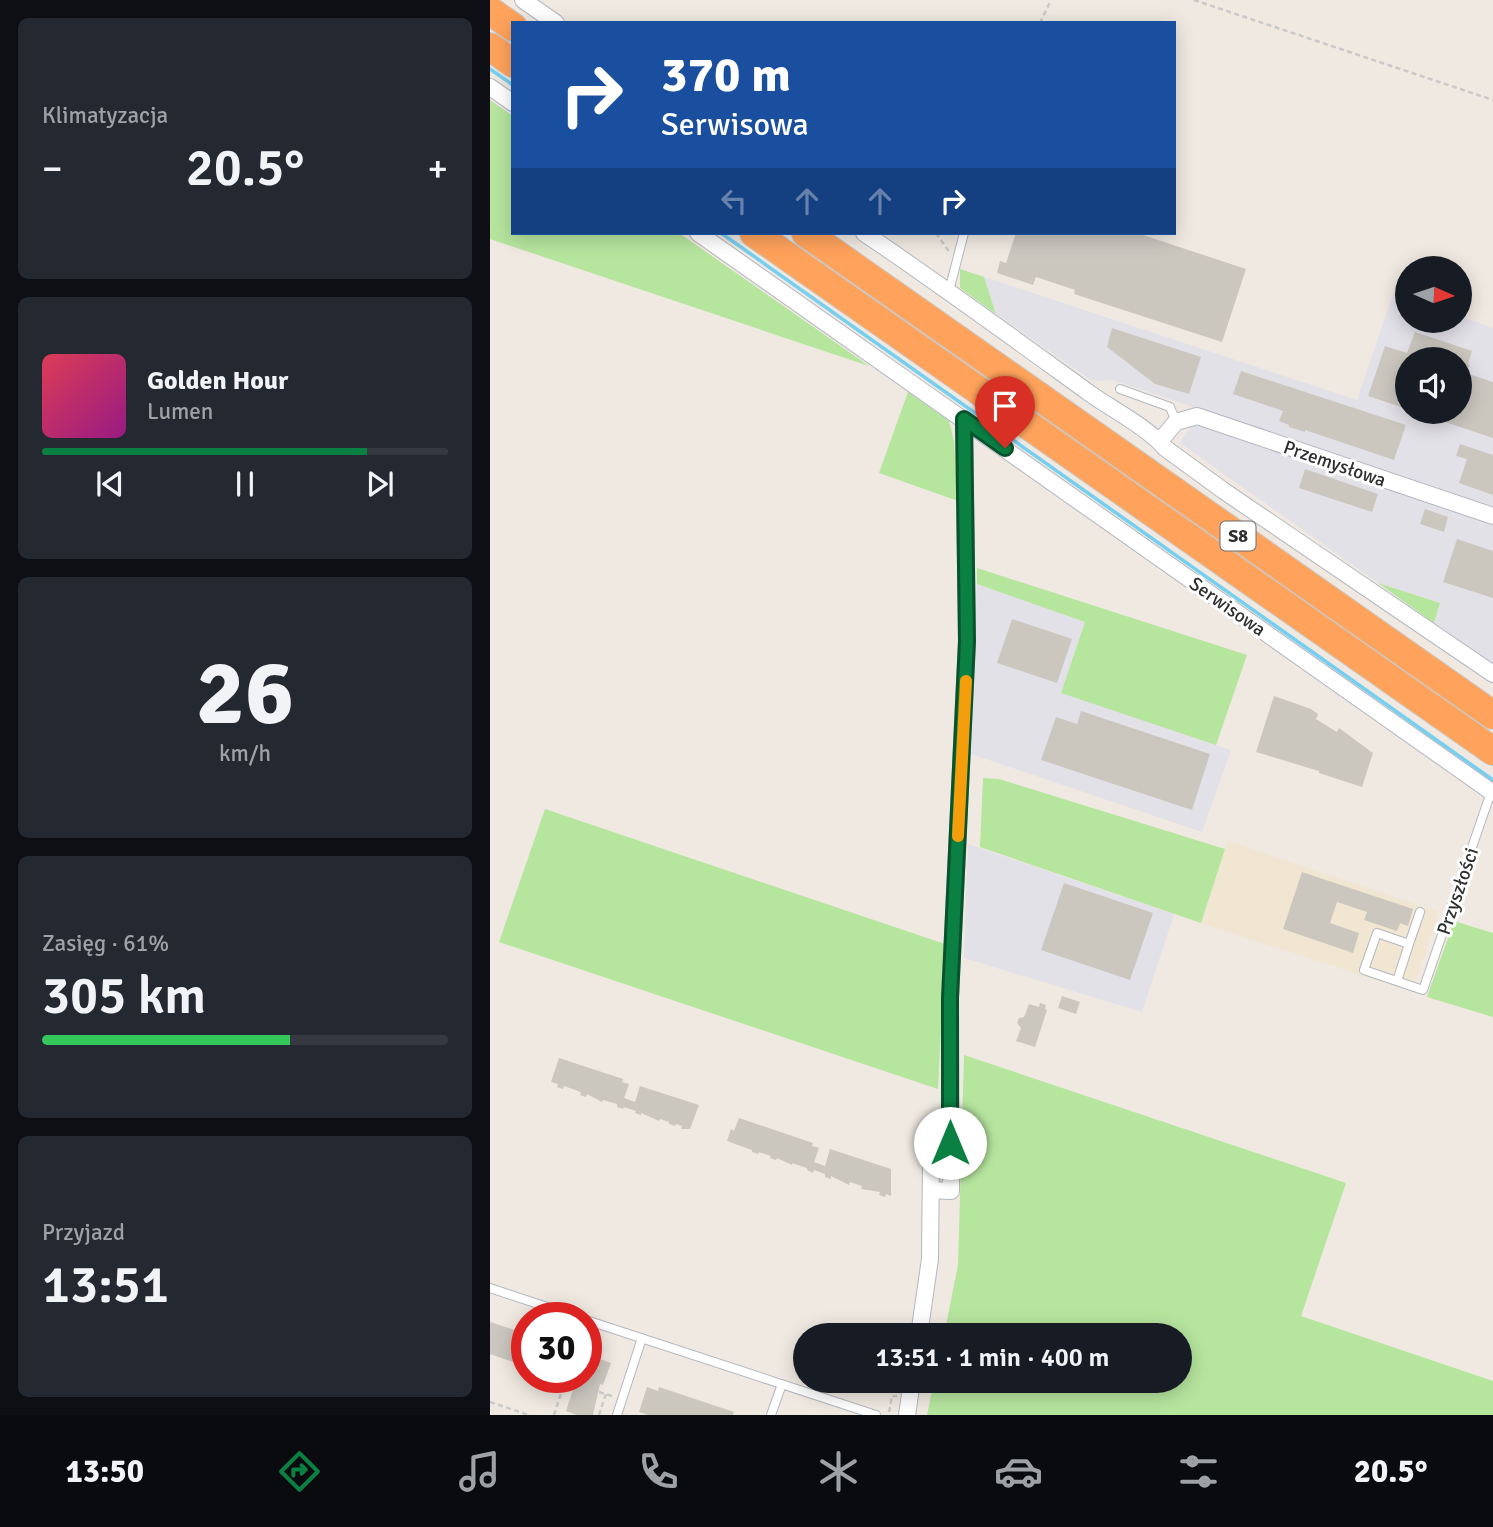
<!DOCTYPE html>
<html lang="pl">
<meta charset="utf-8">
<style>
body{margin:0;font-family:Signika,sans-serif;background:#242831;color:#f1f3f6;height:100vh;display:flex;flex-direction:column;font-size:26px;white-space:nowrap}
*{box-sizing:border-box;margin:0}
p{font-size:23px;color:#9ea1a6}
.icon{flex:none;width:38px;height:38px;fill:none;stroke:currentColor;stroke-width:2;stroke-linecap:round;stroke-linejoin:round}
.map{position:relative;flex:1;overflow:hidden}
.drawer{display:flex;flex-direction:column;gap:18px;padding:18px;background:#0d0f14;width:490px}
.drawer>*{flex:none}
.banner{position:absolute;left:21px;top:21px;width:665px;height:214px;border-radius:0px;box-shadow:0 4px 18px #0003;background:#1a4fa0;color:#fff;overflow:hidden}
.needle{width:46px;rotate:93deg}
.tools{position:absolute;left:905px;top:256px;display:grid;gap:14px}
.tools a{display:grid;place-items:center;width:77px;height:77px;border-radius:50%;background:#171b24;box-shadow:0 4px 18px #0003;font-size:35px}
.speed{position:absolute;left:21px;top:1302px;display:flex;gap:14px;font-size:35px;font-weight:700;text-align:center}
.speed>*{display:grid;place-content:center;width:91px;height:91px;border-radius:50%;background:#171b24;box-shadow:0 4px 18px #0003;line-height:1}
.speed .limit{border:10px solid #d22;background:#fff;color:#111}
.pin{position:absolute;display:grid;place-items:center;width:60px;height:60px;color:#fff;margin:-72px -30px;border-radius:50% 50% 50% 0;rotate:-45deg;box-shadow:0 0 7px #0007}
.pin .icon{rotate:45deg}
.me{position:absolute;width:77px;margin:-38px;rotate:0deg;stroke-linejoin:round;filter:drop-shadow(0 0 5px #0008)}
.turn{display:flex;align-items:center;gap:24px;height:147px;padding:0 35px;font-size:32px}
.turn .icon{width:91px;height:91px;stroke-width:2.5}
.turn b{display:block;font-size:49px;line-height:60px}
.lanes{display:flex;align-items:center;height:66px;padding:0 35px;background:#0003;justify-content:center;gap:35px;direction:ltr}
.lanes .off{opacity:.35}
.big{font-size:52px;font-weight:600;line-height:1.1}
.drawer .widget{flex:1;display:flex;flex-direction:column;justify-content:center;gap:10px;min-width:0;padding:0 24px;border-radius:10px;background:#242831}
.drawer .dial{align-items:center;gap:0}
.dial b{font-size:91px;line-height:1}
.song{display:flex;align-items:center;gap:21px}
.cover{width:84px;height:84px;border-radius:10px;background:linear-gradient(135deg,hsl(350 70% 55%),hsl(310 70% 35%))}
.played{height:7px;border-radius:4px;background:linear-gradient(90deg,#0b8043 80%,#363941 80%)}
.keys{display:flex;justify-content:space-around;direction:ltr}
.heat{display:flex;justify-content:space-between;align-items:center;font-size:38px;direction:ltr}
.charge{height:10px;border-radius:5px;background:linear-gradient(90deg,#34c759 61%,#363941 0)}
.trip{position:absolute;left:303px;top:1323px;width:399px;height:70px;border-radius:35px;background:#171b24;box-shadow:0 4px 18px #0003;font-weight:600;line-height:70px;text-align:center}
.tab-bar{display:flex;height:112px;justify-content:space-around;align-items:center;background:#090b0e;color:#9ea1a6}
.tab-bar .icon{width:49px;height:49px}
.tab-bar .active{color:#0b8043}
.tab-bar b{font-size:32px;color:#f1f3f6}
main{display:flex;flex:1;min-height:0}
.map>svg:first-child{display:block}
.industrial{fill:#e3e1e8;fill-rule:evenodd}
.education{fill:#f0e6d1}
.green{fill:#b6e59e}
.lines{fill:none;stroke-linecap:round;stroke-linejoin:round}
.stream{stroke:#75cff0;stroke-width:3.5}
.building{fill:#cbc7bf}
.service-casing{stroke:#b4b7c1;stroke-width:10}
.minor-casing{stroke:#b4b7c1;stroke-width:18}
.motorway-casing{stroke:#c9c9c9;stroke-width:30}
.path{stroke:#c9c9c9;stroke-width:2.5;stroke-dasharray:5 3.5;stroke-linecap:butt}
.service{stroke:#fff;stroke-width:8}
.minor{stroke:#fff;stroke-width:16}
.motorway{stroke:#ffa35c;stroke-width:28}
.route-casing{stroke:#07532c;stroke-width:18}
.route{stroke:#0b8043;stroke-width:12}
.slow{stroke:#f59e0b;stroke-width:12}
.labels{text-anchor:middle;stroke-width:6;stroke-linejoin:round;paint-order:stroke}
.shield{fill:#fff;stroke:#6d6d6d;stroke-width:2}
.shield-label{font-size:18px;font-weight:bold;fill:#2e2e2e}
.street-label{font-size:19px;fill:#2e2e2e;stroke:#fff}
</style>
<main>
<section class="drawer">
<div class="widget"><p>Klimatyzacja</p>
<div class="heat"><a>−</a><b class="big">20.5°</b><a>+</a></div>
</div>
<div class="widget">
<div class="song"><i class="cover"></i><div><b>Golden Hour</b><p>Lumen</p></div></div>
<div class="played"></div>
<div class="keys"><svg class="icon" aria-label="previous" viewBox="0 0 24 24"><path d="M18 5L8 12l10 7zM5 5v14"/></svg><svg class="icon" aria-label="pause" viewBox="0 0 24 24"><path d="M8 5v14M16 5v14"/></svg><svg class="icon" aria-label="next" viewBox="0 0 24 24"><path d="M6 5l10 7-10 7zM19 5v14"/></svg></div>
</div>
<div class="widget dial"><b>26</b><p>km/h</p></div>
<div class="widget"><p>Zasięg · 61%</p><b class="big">305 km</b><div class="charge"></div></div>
<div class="widget"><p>Przyjazd</p><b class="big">13:51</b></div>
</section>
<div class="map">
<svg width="1003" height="1415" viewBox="0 0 1003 1415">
<rect width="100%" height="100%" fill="#efe9e1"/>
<path class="industrial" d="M 494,277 L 867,400 L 903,294 L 917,299 L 917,320 L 970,320 L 970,316 L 1003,328 L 1003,509 L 623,380 L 602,381 L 506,314 ZM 917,359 L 970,359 L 970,411 L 917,411 Z
M 703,424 L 1003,524 L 1003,665 L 944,623 L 950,603 L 888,583 L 690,443 Z
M 487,584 L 596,622 L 572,693 L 741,750 L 712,832 L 481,754 Z
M 478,844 L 684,914 L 652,1012 L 474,958 Z"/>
<path class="education" d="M 738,841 L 949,912 L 922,992 L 711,923 Z"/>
<path class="green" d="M 0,100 L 23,116 L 23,233 L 189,233 L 379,366 L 0,239 Z
M 470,269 L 494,277 L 506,314 L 470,288 Z
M 418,392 L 459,421 L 464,441 L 468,501 L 389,473 Z
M 487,568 L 757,655 L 726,745 L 571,693 L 595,622 L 487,584 Z
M 888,583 L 950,603 L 944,623 Z
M 493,778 L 509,779 L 735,849 L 711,923 L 490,847 Z
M 55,809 L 455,944 L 448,1089 L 9,942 Z
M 964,921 L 1003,933 L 1003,1017 L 937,997 Z
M 474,1055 L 856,1183 L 811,1316 L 1003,1381 L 1003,1415 L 437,1415 L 444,1381 L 690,1381 L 690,1335 L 454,1335 L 468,1265 Z"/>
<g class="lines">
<path class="stream" d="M 0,69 L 23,85
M 231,233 L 1003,780"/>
</g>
<path class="building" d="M 526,233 L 647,233 L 756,269 L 732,342 L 584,294 L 585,290 L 546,277 L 543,285 L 507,273 L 510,261 L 516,263 Z
M 622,328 L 711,357 L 699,394 L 665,384 L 617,347 Z
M 925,332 L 982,351 L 978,364 L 980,365 L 976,373 L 1003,382 L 1003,438 L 925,412 L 970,411 L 970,359 L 917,359 L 917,409 L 878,396 L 895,346 L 917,353 Z
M 751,371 L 916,425 L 904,460 L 815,430 L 815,432 L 799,427 L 799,425 L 789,421 L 793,411 L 743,394 Z
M 970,444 L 1003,455 L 1003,495 L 969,483 L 977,459 L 966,456 Z
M 815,469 L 888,494 L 882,512 L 809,488 Z
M 935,509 L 958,517 L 954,532 L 930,524 Z
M 967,539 L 1003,551 L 1003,598 L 953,582 Z
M 522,619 L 582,639 L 567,683 L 507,663 Z
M 784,696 L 821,709 L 828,714 L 826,719 L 847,732 L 849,728 L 883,753 L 872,787 L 829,773 L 829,771 L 766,752 Z
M 591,711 L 720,754 L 702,810 L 551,760 L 566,717 L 587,724 Z
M 812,872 L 923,909 L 918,926 L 910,923 L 907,931 L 874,920 L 877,912 L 847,902 L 840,923 L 869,933 L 863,953 L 793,929 Z
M 574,883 L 663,913 L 640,980 L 551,950 Z
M 572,996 L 590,1002 L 586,1014 L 568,1008 Z
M 550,1003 L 556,1005 L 555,1009 L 557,1010 L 545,1047 L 526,1041 L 531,1028 L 527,1023 L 529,1018 L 534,1017 L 539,1004 L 549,1007 Z
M 69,1058 L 133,1079 L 132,1082 L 139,1084 L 134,1098 L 145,1102 L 150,1086 L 209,1105 L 200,1129 L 191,1129 L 192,1126 L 186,1124 L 185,1126 L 179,1124 L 179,1122 L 170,1119 L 169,1121 L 151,1113 L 151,1115 L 145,1113 L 146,1111 L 134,1107 L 133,1109 L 127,1107 L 127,1104 L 113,1100 L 112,1102 L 97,1094 L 96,1097 L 90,1095 L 91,1092 L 88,1091 L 74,1086 L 73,1089 L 67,1087 L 68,1084 L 61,1082 Z
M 249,1118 L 323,1143 L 322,1146 L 329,1148 L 324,1162 L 335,1166 L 340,1149 L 401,1169 L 401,1196 L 396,1194 L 395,1197 L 389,1195 L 390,1192 L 371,1189 L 372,1186 L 360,1182 L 359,1185 L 341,1176 L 341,1179 L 335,1177 L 335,1174 L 324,1170 L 323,1173 L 317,1170 L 317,1168 L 302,1163 L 302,1165 L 287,1158 L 286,1160 L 280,1158 L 281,1156 L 269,1152 L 268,1154 L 262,1152 L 262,1150 L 237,1141 L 241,1129 L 244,1131 Z
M 0,1322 L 37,1334 L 37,1367 L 0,1354 Z
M 96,1354 L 121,1363 L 113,1385 L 110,1384 L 103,1415 L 87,1415 L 76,1411 L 85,1383 L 70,1378 L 96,1377 Z
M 157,1387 L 168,1391 L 169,1387 L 244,1412 L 243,1415 L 158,1415 L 149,1412 Z"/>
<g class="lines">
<g class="service-casing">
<path id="service" d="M 459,291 L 474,233
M 630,389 L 680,407 L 686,422
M 919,944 L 930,912
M 907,981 L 919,944 L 887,933 L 874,970 L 933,990 L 1001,792
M 0,1288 L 90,1318
M 96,1320 L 386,1415
M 127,1415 L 152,1338
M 281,1415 L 292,1384"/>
</g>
<g class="minor-casing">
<path id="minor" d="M 33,0 L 66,23
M 0,87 L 23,103
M 208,233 L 1003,793
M 374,233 C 451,285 526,340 602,395 C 622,409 661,430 675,448 L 734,491 L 1003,674
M 670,441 L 686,422 L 707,416 L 1003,516
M 441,1190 L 461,1191 L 460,998 L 477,641 L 474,419
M 429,1335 L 440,1259 L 441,1159
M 417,1415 L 422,1381"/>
</g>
<g class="motorway-casing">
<path id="motorway" d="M 0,11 L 23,27
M 0,47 L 23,63
M 264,233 L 1003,751
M 316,233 L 1003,715"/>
</g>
<path class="path" d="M 704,0 L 1003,100
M 550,23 L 561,0
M 446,233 L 460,253
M 109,1392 L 122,1396
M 0,1402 L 39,1415
M 399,1412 L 402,1396 L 407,1396
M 64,1415 L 74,1384
M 109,1415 L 116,1394"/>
<use href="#service" class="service"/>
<use href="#minor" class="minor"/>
<use href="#motorway" class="motorway"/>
</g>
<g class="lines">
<g class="route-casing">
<path id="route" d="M 460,1143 L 460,998 L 477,641 L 474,419 L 515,448"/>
</g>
<use href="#route" class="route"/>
<path class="slow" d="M 468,836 L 476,681"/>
</g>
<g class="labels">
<rect class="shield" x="730.5" y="521.5" width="35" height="29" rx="5"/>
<g class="shield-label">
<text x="748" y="542">S8</text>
</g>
<g class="street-label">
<text transform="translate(845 463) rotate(19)" y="7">Przemysłowa</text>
<text transform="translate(738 606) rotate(35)" y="7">Serwisowa</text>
<text transform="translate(967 891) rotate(-71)" y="7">Przyszłości</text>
</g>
</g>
</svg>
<div class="tools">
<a><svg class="needle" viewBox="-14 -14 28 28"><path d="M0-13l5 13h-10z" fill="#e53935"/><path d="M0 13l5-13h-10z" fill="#9ea1a6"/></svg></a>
<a><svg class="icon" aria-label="sound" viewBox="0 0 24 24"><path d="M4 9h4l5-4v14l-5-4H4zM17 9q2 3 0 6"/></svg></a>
</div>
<div class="speed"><div class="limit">30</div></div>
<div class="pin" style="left:515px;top:448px;background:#d93025"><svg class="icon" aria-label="arrive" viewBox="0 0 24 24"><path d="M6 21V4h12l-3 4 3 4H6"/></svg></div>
<svg class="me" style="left:460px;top:1143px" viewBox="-20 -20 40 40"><circle r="19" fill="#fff"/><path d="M0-13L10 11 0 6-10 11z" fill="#0b8043"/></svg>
<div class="trip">13:51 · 1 min · 400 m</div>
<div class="banner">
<div class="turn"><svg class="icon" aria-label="right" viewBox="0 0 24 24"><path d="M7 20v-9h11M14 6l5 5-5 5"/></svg><div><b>370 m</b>Serwisowa</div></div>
<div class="lanes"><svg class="icon off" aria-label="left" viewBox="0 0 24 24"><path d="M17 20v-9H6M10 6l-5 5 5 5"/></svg><svg class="icon off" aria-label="ahead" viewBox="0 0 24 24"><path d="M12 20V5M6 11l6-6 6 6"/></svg><svg class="icon off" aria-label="ahead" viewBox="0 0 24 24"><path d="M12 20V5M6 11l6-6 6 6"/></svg><svg class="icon" aria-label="right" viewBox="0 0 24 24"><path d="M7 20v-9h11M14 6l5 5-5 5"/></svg></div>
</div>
</div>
</main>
<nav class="tab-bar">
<b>13:50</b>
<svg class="icon active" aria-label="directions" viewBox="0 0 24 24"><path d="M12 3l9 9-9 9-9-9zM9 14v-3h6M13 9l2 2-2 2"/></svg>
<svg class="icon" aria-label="music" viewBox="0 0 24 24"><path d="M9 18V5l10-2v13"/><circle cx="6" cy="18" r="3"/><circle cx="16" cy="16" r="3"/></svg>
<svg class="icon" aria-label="phone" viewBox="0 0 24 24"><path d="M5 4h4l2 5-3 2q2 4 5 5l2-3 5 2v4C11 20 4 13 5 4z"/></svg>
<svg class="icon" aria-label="climate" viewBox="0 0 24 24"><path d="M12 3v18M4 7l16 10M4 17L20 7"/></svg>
<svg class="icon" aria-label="car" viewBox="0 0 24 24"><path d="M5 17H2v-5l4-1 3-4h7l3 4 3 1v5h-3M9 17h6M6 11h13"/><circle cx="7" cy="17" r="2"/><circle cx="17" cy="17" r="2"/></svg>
<svg class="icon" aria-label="filters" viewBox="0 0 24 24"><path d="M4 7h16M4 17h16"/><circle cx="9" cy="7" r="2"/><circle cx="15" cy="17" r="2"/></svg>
<b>20.5°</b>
</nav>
